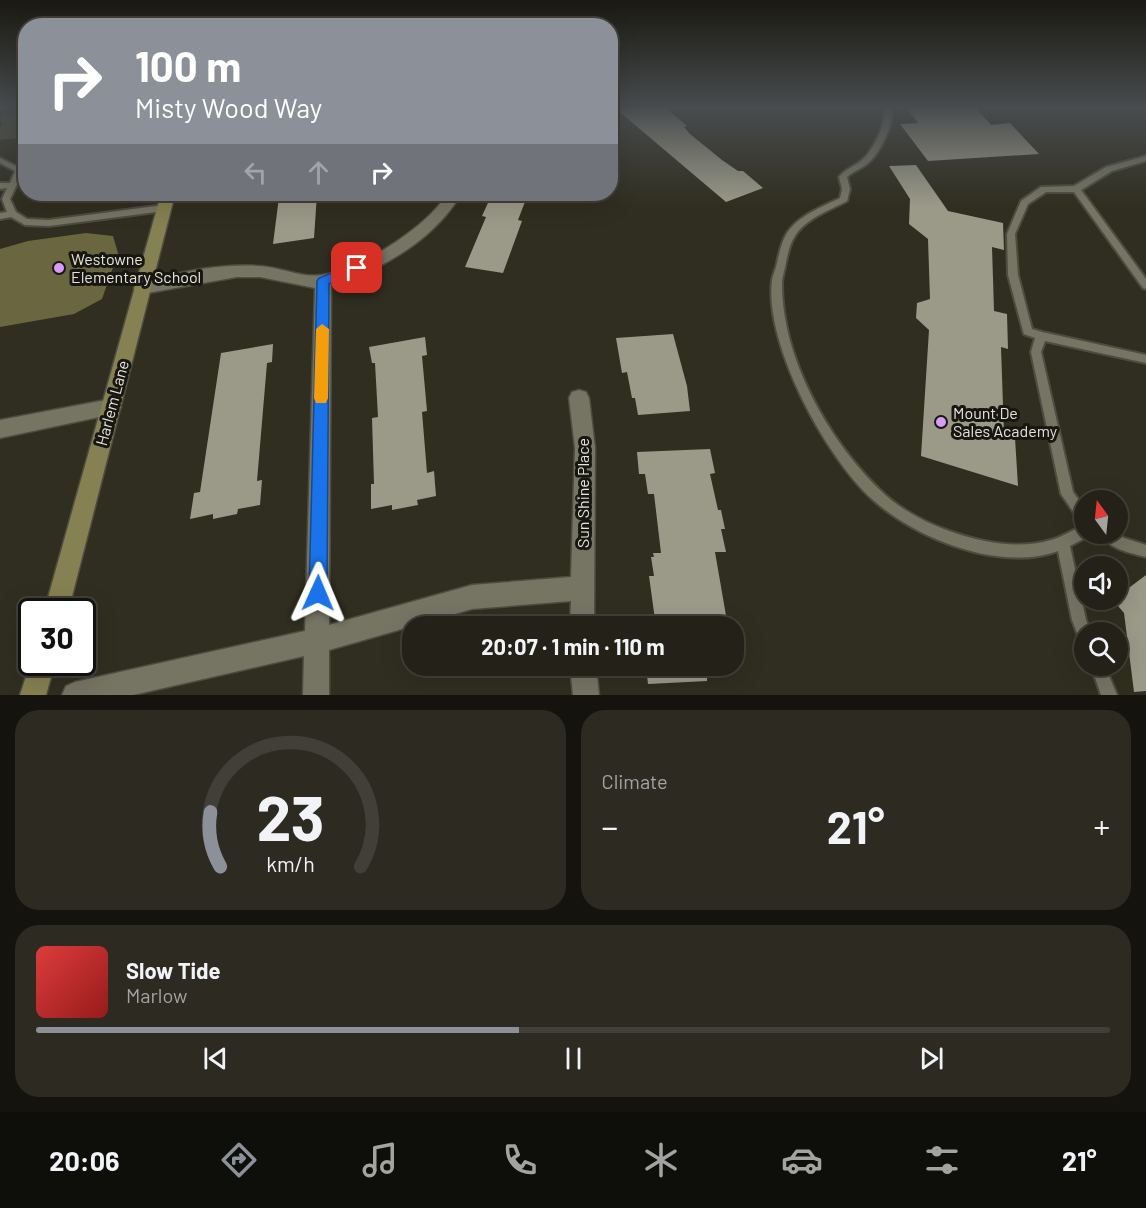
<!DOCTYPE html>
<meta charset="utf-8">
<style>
body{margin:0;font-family:Barlow,sans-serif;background:#2c2a21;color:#f1f3f6;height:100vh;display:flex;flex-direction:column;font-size:22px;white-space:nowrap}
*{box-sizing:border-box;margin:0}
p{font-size:20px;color:#a3a4a2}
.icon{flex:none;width:33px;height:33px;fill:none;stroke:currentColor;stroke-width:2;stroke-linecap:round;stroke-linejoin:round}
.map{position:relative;height:695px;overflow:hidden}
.side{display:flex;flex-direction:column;gap:15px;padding:15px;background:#14130d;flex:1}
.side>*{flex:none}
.guide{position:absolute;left:18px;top:18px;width:600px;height:183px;border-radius:24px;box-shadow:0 6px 24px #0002,0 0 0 2px #413f37;background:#8c9099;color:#fff;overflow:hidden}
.needle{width:39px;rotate:345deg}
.buttons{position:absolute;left:1074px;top:490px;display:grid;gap:12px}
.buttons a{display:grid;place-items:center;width:54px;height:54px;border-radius:50%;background:#242218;box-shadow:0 6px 24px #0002,0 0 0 2px #413f37;font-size:30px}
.speed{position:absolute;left:18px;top:598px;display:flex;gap:12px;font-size:30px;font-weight:700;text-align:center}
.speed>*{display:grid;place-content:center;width:78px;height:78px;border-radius:50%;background:#242218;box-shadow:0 6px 24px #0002,0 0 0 2px #413f37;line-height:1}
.speed .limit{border:3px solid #111;border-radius:9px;background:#fff;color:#111}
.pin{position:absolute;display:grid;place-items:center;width:51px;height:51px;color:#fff;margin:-26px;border-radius:12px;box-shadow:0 3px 9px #0006}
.me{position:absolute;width:66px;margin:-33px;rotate:1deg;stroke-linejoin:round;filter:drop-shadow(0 0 4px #0008)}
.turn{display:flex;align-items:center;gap:21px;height:126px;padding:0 18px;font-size:27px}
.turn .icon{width:78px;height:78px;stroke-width:2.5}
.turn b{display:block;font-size:42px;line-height:51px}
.lanes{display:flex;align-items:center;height:57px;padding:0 18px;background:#0003;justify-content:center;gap:30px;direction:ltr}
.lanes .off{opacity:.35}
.big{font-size:45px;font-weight:700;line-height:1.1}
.side .tile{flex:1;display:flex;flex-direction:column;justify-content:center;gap:9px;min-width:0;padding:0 21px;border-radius:24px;background:#2c2a21}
.side .dial{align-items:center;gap:0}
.dial svg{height:156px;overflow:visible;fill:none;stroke:#413f37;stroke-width:7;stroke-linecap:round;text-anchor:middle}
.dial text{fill:#f1f3f6;stroke:none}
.song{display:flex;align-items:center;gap:18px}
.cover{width:72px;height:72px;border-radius:9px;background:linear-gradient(135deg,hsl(0 70% 55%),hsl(0 70% 35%))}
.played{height:6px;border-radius:3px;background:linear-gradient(90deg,#8c9099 45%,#413f37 45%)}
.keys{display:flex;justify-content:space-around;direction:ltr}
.heat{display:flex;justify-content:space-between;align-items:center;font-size:33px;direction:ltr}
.side .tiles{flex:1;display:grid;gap:15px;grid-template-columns:1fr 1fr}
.tile:last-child{grid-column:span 2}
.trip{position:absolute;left:402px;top:616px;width:342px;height:60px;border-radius:24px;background:#242218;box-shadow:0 6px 24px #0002,0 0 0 2px #413f37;font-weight:700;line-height:60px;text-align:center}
.tabs{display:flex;height:96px;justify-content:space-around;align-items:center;background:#0e0e0a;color:#a3a4a2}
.tabs .icon{width:42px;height:42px}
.tabs .current{color:#8c9099}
.tabs b{font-size:27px;color:#f1f3f6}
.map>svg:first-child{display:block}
.green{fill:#4f4d37}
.water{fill:#6a6640}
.building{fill:#9b9a89}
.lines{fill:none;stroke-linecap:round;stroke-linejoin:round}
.lane-casing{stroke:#4e4c40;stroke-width:4}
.street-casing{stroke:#4e4c40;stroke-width:3}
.secondary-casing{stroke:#4e4c40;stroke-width:3}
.lane{fill:#767564;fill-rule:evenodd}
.street{fill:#767564;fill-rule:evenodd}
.secondary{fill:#868152;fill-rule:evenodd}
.route{fill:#1a73e8;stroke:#114b97;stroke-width:1.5}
.slow{fill:#f59e0b}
.poi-dot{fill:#d79bf9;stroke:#171610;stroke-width:2}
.labels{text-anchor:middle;stroke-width:6;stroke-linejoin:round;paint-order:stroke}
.poi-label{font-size:16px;fill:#e6e5dc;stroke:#171610;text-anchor:start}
.street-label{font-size:16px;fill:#e6e5dc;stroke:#171610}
</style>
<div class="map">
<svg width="1146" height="695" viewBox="0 0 1146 695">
<rect width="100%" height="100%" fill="#302e20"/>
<path class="green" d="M 22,113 L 19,119 L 25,118 L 25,137 L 0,140 L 0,128 L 3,123 L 0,123 L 2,115 Z"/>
<path class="water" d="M 86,233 L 113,236 L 118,253 L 102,299 L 74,314 L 0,327 L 0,249 L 28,241 Z"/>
<path class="building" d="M 615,108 L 666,108 L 687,126 L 684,127 L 690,134 L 722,160 L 738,171 L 743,171 L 763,188 L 726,202 Z
M 907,108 L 976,108 L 991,125 L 1010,123 L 1039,154 L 928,161 L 900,124 L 918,123 Z
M 916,165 L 948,211 L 1003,223 L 1004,250 L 992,247 L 994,311 L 1007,314 L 1008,349 L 1001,347 L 1004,435 L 1015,438 L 1018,486 L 921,456 L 929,330 L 916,318 L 917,303 L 930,299 L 928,239 L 909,224 L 910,199 L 889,166 Z
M 283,194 L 317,194 L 314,238 L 273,244 L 279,197 L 283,196 Z
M 492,194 L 528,194 L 518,220 L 522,221 L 503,273 L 465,267 L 486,217 L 482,216 Z
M 673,334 L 687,386 L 690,411 L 638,415 L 635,398 L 632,398 L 627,372 L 622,373 L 616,338 Z
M 425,337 L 427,355 L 422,356 L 427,411 L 422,412 L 427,473 L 434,471 L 436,496 L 417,500 L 418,505 L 392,510 L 392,505 L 371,509 L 371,484 L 374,484 L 372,418 L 378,417 L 375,363 L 372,363 L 369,347 Z
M 273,344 L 272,362 L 267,363 L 257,481 L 262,480 L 260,505 L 238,509 L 237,514 L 213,519 L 213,514 L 190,519 L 194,493 L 200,492 L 221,353 Z
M 710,449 L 715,473 L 710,474 L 718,510 L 721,510 L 725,529 L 721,529 L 726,552 L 715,552 L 728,627 L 656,627 L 649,576 L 654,576 L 651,557 L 654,557 L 653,553 L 661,553 L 654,494 L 648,494 L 645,474 L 639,474 L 637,452 Z
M 1146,575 L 1146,691 L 1134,692 L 1124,613 L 1113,600 L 1118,600 L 1118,596 Z
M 646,666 L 707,666 L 707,681 L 648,684 Z"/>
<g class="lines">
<g class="lane-casing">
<path id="lane" d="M 884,108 L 892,108 C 894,124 880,154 867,164 C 861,169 853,171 847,177 L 850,189 L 847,201 C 830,210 805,219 795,236 C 790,243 788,253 786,262 C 785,269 782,277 782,284 C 782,358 828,439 879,489 C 898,508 923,522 949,531 C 980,542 1019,550 1051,540 C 1063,537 1073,529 1084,526 L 1084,534 L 1090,534 L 1089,536 L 1070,546 L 1086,620 L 1091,633 L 1084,633 L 1084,640 L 1079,638 L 1072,620 L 1058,551 C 1000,572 916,539 872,499 C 826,457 764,344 772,280 C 773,274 776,269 777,263 C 779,253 782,241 787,233 C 799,215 822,207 840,198 L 842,189 L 839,177 C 845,169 854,167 862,160 C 873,151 887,123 884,108 Z
M 1146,156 L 1146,161 L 1112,171 L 1081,190 L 1146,279 L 1146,289 L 1143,288 L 1074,192 L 1046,192 L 1028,204 L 1015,234 L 1018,275 L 1032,329 L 1042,332 L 1146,355 L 1146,363 L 1045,341 L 1041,352 L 1073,492 L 1084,507 L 1084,522 L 1079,520 L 1061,494 L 1031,352 L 1035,338 L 1024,334 L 1023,331 L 1008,275 L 1007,234 L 1021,201 L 1041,187 L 1074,186 L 1106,167 Z
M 0,158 L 24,170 L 10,199 L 16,212 L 27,219 L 49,220 L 164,205 L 168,208 L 164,211 L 49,226 L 25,225 L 11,217 L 0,219 L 0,213 L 7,212 L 2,199 L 7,188 L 0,189 L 0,183 L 10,183 L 15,171 L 0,163 Z
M 1118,533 L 1124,538 L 1146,545 L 1146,557 C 1131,553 1108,549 1101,534 Z
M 1091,666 L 1105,666 L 1117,695 L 1101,695 Z"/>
</g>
<g class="street-casing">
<path id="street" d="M 447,194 L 461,194 C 435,239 381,271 331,285 L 329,625 L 472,585 L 571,577 L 575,448 L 569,398 L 572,392 L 579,390 L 586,392 L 589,398 L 595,448 L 594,627 L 570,627 L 571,601 L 472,609 L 329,650 L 329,695 L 303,695 L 304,656 L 133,695 L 62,695 L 66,686 L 75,682 L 305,631 L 315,288 L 260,277 L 237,277 L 142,294 L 136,292 L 134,288 L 136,284 C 174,273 219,263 259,266 C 280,267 301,278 322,275 C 360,270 427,227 447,194 Z
M 111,399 L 118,401 L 121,407 L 118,413 L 0,438 L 0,420 Z
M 570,666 L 596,666 L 599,695 L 573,695 Z"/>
</g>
<g class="secondary-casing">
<path id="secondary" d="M 161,194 L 175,194 L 68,612 L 44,612 Z
M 32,658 L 32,663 L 55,663 L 46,695 L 20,695 Z"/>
</g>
<use href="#lane" class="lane"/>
<use href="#street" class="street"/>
<use href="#secondary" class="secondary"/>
</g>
<linearGradient id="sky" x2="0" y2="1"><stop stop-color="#1a1912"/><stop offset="0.52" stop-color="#484c4e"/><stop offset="1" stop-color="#484c4e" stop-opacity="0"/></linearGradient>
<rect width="1146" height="206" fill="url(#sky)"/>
<path class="route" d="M 357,263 L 363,268 L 361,271 L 329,284 L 327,593 L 324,599 L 318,602 L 312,599 L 309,593 L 317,281 L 319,278 Z"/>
<path class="slow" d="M 322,324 L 329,329 L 328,398 L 326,403 L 316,403 L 314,398 L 316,329 Z"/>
<g class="poi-dot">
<circle cx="59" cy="268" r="6"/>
<circle cx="941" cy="422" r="6"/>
</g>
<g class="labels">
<g class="poi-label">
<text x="71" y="265">Westowne<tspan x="71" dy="18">Elementary School</tspan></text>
<text x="953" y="419">Mount De<tspan x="953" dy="18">Sales Academy</tspan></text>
</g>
<g class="street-label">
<text transform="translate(112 403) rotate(-75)" y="6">Harlem Lane</text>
<text transform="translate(583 493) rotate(-90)" y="6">Sun Shine Place</text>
</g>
</g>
</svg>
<div class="buttons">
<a><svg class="needle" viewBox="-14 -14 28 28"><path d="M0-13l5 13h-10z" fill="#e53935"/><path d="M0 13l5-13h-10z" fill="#a3a4a2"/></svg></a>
<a><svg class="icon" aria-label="sound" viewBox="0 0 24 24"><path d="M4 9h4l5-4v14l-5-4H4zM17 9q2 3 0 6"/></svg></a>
<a><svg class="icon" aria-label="search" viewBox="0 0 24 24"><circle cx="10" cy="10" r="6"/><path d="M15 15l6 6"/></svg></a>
</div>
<div class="speed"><div class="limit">30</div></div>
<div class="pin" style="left:357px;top:268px;background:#d93025"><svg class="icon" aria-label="arrive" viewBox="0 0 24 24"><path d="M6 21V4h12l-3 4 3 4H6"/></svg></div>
<svg class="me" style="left:318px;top:593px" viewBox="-20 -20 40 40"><path d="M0-17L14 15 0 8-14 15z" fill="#1a73e8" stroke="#fff" stroke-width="4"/></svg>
<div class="trip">20:07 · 1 min · 110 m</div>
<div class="guide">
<div class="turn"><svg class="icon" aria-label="right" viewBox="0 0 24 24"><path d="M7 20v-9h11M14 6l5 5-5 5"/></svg><div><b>100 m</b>Misty Wood Way</div></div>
<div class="lanes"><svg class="icon off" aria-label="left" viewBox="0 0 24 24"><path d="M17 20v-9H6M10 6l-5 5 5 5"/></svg><svg class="icon off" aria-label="ahead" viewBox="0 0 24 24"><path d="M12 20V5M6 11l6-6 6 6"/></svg><svg class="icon" aria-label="right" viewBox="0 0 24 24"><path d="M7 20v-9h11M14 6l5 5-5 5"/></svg></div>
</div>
</div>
<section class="side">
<div class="tiles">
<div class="tile dial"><svg viewBox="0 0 100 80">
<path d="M14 69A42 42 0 1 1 86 69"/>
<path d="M14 69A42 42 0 0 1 9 41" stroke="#8c9099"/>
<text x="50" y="56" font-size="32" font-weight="700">23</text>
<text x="50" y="72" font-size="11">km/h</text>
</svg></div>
<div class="tile"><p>Climate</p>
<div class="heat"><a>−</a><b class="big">21°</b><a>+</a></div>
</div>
<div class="tile">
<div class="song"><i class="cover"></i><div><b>Slow Tide</b><p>Marlow</p></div></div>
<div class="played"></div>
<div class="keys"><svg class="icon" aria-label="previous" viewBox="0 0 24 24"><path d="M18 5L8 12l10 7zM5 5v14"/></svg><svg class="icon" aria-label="pause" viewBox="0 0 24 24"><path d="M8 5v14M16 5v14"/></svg><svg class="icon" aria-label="next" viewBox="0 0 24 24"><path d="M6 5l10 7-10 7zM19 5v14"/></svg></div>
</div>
</div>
</section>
<nav class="tabs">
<b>20:06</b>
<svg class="icon current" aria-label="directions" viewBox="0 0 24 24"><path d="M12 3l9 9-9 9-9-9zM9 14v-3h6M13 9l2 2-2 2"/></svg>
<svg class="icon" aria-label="music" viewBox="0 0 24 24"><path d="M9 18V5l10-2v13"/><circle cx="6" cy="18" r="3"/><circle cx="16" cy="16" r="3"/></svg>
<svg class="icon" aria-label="phone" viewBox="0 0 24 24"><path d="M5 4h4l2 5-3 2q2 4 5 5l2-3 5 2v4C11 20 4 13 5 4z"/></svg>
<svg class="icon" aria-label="climate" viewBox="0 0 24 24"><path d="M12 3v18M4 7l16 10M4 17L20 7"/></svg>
<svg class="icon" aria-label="car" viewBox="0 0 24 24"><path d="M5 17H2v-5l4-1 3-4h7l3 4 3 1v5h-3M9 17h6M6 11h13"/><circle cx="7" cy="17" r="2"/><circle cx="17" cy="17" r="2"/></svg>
<svg class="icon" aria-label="filters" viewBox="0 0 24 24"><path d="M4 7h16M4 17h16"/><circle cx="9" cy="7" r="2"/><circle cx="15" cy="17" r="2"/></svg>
<b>21°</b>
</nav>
